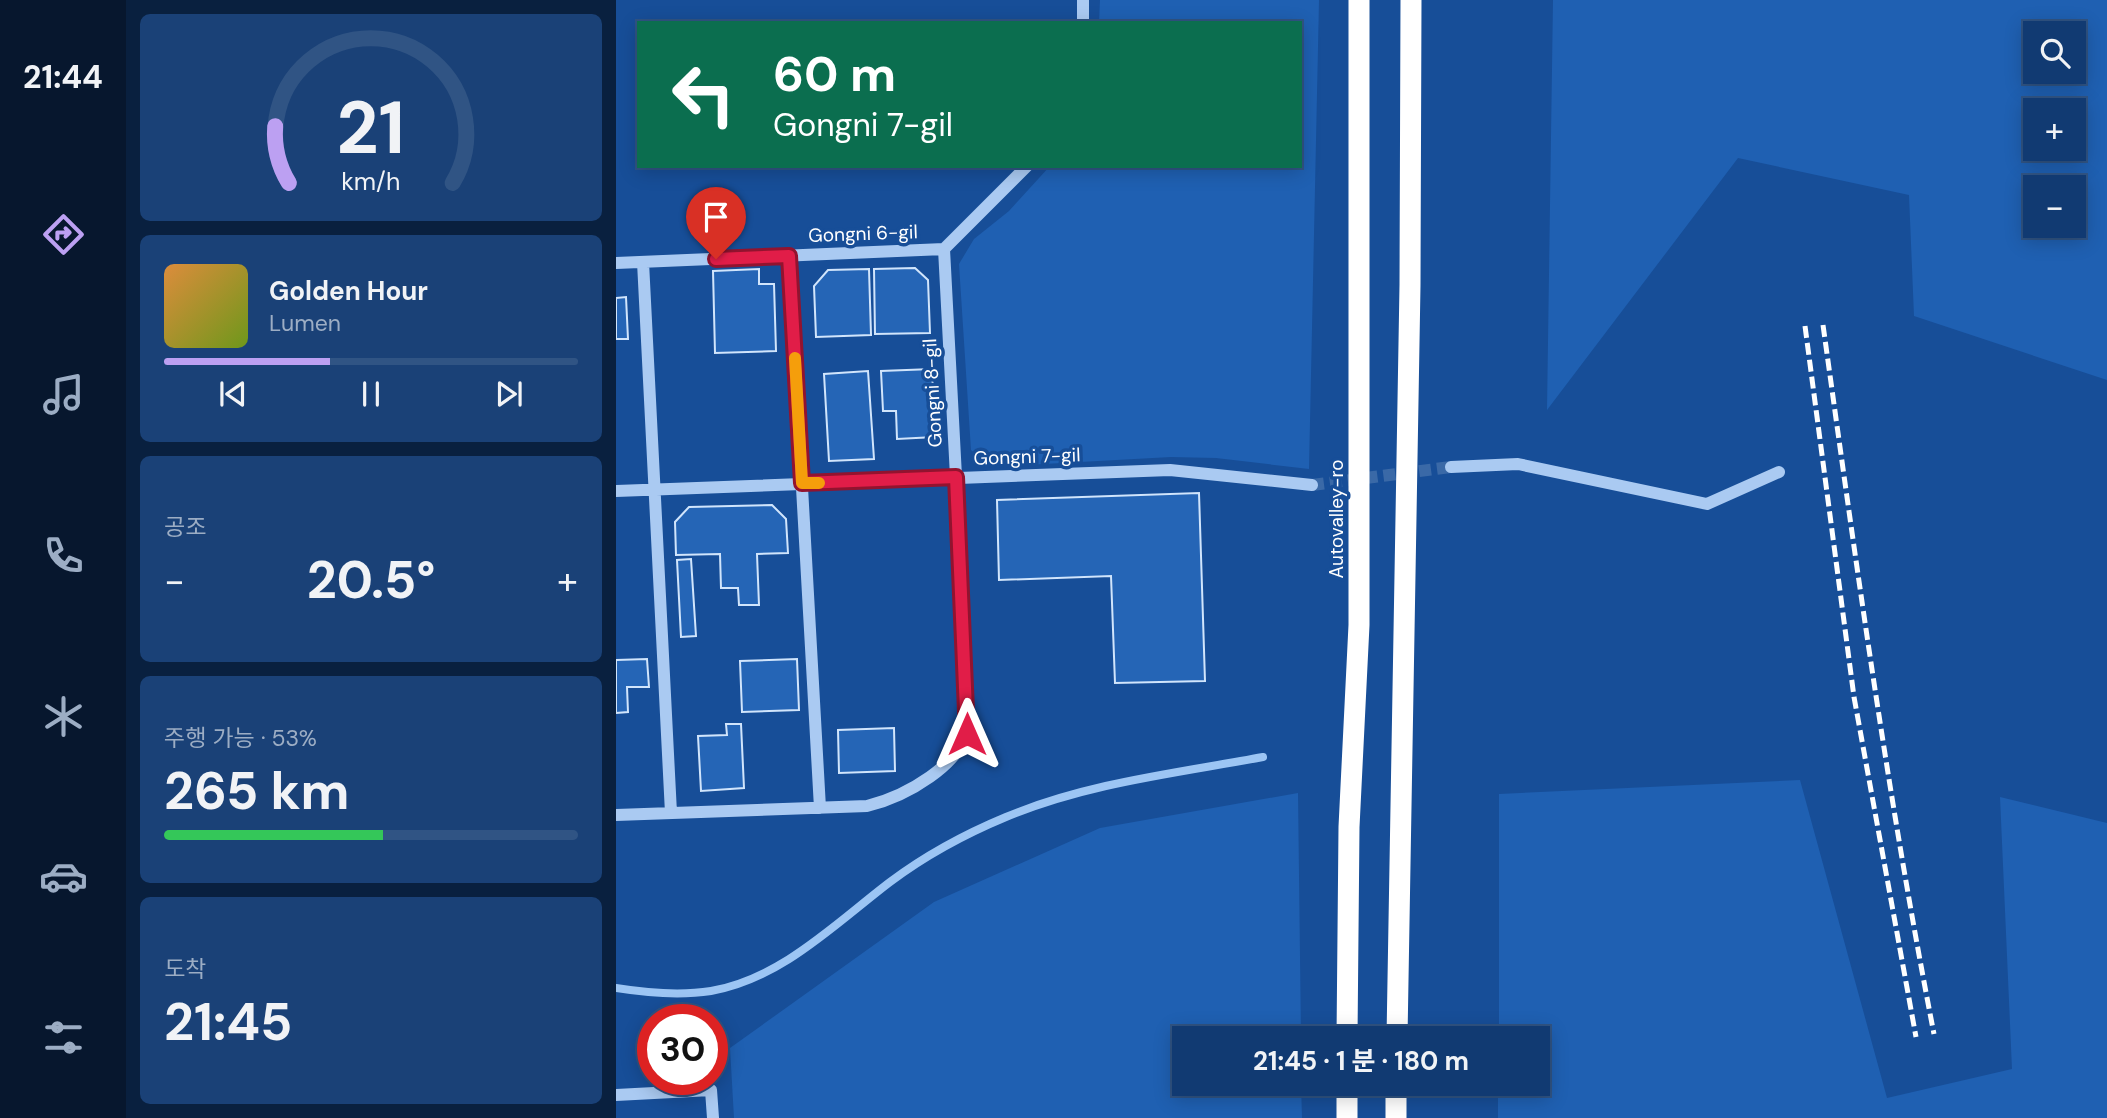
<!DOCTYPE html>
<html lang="ko">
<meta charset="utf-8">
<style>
body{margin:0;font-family:"DM Sans","Noto Sans KR",sans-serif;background:#1a4177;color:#f1f3f6;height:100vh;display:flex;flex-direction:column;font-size:26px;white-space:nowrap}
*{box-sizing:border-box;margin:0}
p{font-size:23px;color:#9cadc4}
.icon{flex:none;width:38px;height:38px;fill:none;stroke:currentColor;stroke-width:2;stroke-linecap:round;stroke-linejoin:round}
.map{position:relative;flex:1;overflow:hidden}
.panel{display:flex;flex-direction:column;gap:14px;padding:14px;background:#09203f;width:490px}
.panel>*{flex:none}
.banner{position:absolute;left:21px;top:21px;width:665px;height:147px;border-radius:0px;box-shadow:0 4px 18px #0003,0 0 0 2px #305484;background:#0b6e4f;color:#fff;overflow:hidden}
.controls{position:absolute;left:1407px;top:21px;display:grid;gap:14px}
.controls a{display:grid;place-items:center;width:63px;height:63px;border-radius:0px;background:#113a72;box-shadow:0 4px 18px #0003,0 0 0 2px #305484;font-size:35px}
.speed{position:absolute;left:21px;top:1004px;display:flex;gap:14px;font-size:35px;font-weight:700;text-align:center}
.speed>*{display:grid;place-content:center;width:91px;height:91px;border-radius:50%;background:#113a72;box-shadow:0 4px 18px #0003,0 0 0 2px #305484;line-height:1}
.speed .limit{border:10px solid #d22;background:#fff;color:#111}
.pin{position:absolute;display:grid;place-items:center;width:60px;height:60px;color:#fff;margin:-72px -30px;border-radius:50% 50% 50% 0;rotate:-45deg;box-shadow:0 0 7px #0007}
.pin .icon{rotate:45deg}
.me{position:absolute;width:77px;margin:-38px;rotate:0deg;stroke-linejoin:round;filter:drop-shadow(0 0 5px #0008)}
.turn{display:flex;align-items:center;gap:24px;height:147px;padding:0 21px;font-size:32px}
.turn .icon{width:91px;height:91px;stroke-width:2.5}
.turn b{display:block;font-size:49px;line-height:60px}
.big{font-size:52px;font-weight:700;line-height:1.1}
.panel .card{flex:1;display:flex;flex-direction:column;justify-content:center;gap:10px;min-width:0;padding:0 24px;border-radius:10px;background:#1a4177}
.panel .dial{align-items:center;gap:0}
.dial svg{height:182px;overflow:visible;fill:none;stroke:#305484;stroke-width:7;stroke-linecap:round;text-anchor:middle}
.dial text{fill:#f1f3f6;stroke:none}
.song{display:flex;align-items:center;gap:21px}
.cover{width:84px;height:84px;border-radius:10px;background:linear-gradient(135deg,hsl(30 70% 55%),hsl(80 70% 35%))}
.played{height:7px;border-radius:4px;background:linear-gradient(90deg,#bca0f2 40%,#305484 40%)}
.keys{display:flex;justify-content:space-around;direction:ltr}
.heat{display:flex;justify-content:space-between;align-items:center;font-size:38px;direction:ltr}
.charge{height:10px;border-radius:5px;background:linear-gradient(90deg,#34c759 53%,#305484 0)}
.trip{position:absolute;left:556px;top:1026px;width:378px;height:70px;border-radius:0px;background:#113a72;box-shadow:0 4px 18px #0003,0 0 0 2px #305484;font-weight:700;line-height:70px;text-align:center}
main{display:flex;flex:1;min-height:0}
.menu{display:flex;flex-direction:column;width:126px;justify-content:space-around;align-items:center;background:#07172e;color:#9cadc4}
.menu .icon{width:49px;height:49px}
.menu .current{color:#bca0f2}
.menu b{font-size:32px;color:#f1f3f6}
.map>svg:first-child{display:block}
.green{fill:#1f60b2;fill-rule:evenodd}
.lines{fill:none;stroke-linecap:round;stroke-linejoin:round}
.stream{stroke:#9cc5f4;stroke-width:8}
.building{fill:#2565b6;stroke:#d1e5fc;stroke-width:2}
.minor-tunnel{stroke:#3a69a7;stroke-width:12;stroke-dasharray:12 6;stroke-linecap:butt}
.minor{stroke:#aacaf2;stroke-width:12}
.highway{stroke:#fff;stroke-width:21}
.rail{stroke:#fff;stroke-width:5;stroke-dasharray:12 5;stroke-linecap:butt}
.route-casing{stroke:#92132f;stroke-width:18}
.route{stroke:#e11d48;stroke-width:12}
.slow{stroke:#f59e0b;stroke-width:12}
.labels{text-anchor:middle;stroke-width:7;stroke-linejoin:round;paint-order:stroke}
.street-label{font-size:19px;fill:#fff;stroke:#174e98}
</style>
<main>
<nav class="menu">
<b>21:44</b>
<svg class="icon current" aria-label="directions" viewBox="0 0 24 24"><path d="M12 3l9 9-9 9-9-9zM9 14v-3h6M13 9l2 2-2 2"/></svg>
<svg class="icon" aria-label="music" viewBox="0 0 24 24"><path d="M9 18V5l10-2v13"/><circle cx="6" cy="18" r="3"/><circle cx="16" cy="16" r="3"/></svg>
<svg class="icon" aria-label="phone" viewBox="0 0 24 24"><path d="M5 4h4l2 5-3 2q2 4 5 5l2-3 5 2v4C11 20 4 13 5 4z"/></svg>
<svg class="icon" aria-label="climate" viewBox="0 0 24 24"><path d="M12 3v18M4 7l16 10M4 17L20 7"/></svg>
<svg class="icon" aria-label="car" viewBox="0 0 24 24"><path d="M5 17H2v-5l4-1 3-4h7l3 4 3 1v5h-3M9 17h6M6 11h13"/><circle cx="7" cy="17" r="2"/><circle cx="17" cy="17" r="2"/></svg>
<svg class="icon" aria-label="filters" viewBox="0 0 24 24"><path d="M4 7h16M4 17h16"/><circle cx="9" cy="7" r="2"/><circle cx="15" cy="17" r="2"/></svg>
</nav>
<section class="panel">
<div class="card dial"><svg viewBox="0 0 100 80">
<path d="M14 69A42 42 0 1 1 86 69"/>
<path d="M14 69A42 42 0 0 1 8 44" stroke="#bca0f2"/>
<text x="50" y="56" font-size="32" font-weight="700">21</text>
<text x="50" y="72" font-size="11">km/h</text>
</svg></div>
<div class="card">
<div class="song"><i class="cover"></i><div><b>Golden Hour</b><p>Lumen</p></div></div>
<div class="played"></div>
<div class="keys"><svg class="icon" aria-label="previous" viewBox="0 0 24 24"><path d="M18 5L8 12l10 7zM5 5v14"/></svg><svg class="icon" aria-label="pause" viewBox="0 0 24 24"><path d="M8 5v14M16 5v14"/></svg><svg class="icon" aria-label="next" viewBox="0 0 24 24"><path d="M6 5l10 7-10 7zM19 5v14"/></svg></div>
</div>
<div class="card"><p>공조</p>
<div class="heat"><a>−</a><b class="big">20.5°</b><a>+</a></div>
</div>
<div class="card"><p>주행 가능 · 53%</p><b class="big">265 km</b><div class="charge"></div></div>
<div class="card"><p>도착</p><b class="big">21:45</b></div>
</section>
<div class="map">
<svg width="1491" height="1118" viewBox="0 0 1491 1118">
<rect width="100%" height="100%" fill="#174e98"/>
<path class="green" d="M 484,0 L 703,0 L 693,469 L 600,458 L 555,457 L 375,467 L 355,450 L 343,264 L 358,239 L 393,211 L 434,166 L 684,166 L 684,23 L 483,23 Z
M 937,0 L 1491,0 L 1491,380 L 1298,316 L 1293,195 L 1122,158 L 931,410 ZM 1419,33 L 1458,33 L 1458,72 L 1419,72 ZM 1419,110 L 1458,110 L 1458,149 L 1419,149 ZM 1419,187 L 1458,187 L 1458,226 L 1419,226 Z
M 1184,780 L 1271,1098 L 1396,1069 L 1384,797 L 1491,823 L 1491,1118 L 882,1118 L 882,1083 L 922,1083 L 922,1038 L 883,1038 L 883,794 Z
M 682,793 L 685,1038 L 569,1038 L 569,1083 L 685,1083 L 686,1118 L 118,1118 L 114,1048 L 318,902 L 484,828 Z"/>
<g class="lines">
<path class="stream" d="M 0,988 C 31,993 63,996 95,991 C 165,979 220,923 274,882 C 310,855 349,834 390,817 C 471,783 561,773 647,757"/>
</g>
<path class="building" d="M 299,268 L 312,280 L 314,333 L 259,334 L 258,269 Z
M 143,269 L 143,284 L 158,284 L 160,351 L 99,353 L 97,271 Z
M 253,269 L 255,335 L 200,337 L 198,286 L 212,270 Z
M 10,297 L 12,339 L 0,339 L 0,298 Z
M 316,369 L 319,437 L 281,439 L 280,411 L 267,411 L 265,371 Z
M 252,371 L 258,459 L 213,461 L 208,374 Z
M 583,493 L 589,681 L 499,683 L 495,576 L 383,580 L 381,500 Z
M 156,505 L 170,519 L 172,553 L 141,554 L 143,605 L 123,605 L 122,588 L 105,588 L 104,554 L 60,555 L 59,522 L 73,507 Z
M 75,559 L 80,636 L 65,637 L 61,560 Z
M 31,659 L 33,687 L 11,687 L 12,712 L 0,713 L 0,660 Z
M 181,659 L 183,710 L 126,712 L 124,661 Z
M 110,724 L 125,724 L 128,788 L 85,791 L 82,736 L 111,735 Z
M 278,728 L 279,771 L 223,773 L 222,730 Z"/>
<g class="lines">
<path class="minor-tunnel" d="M 696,485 L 835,467"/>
<path class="minor" d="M 467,23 L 467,0
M 173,256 L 204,808
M 27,262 L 55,813
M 0,263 L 328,249
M 835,467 L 902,464 L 1091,504 L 1163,472
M 0,491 L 554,470 L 696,485
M 0,815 L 251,806 C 288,797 348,765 353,723 L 328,249 L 411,166
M 0,1095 L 95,1090 L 97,1118"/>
<path class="highway" d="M 731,1038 L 733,827 L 743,625 L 743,0
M 781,1038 L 794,285 L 795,0
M 731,1118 L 731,1083
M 780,1118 L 780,1083"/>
<path class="rail" d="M 1207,325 C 1240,562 1272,799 1318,1034
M 1189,326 L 1238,697 L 1300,1037"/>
</g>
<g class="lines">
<g class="route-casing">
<path id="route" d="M 100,259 L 173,256 L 186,483 L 340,477 L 351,734"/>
</g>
<use href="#route" class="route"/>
<path class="slow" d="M 179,358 L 186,483 L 203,483"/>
</g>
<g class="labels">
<g class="street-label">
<text transform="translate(247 233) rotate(-2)" y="7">Gongni 6-gil</text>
<text transform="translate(316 393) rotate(-93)" y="7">Gongni 8-gil</text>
<text transform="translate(411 456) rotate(-2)" y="7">Gongni 7-gil</text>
<text transform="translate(720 519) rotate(-90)" y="7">Autovalley-ro</text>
</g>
</g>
</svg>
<div class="controls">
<a><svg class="icon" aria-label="search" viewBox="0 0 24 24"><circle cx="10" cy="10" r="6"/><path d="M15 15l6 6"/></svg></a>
<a>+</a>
<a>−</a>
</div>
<div class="speed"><div class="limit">30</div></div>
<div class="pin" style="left:100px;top:259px;background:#d93025"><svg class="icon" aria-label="arrive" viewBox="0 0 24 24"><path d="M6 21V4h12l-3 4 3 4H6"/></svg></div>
<svg class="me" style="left:351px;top:734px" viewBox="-20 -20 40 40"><path d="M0-17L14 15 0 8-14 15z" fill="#e11d48" stroke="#fff" stroke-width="4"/></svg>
<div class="trip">21:45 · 1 분 · 180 m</div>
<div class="banner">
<div class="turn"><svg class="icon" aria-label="left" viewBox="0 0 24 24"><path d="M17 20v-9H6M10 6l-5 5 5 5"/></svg><div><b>60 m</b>Gongni 7-gil</div></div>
</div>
</div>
</main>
